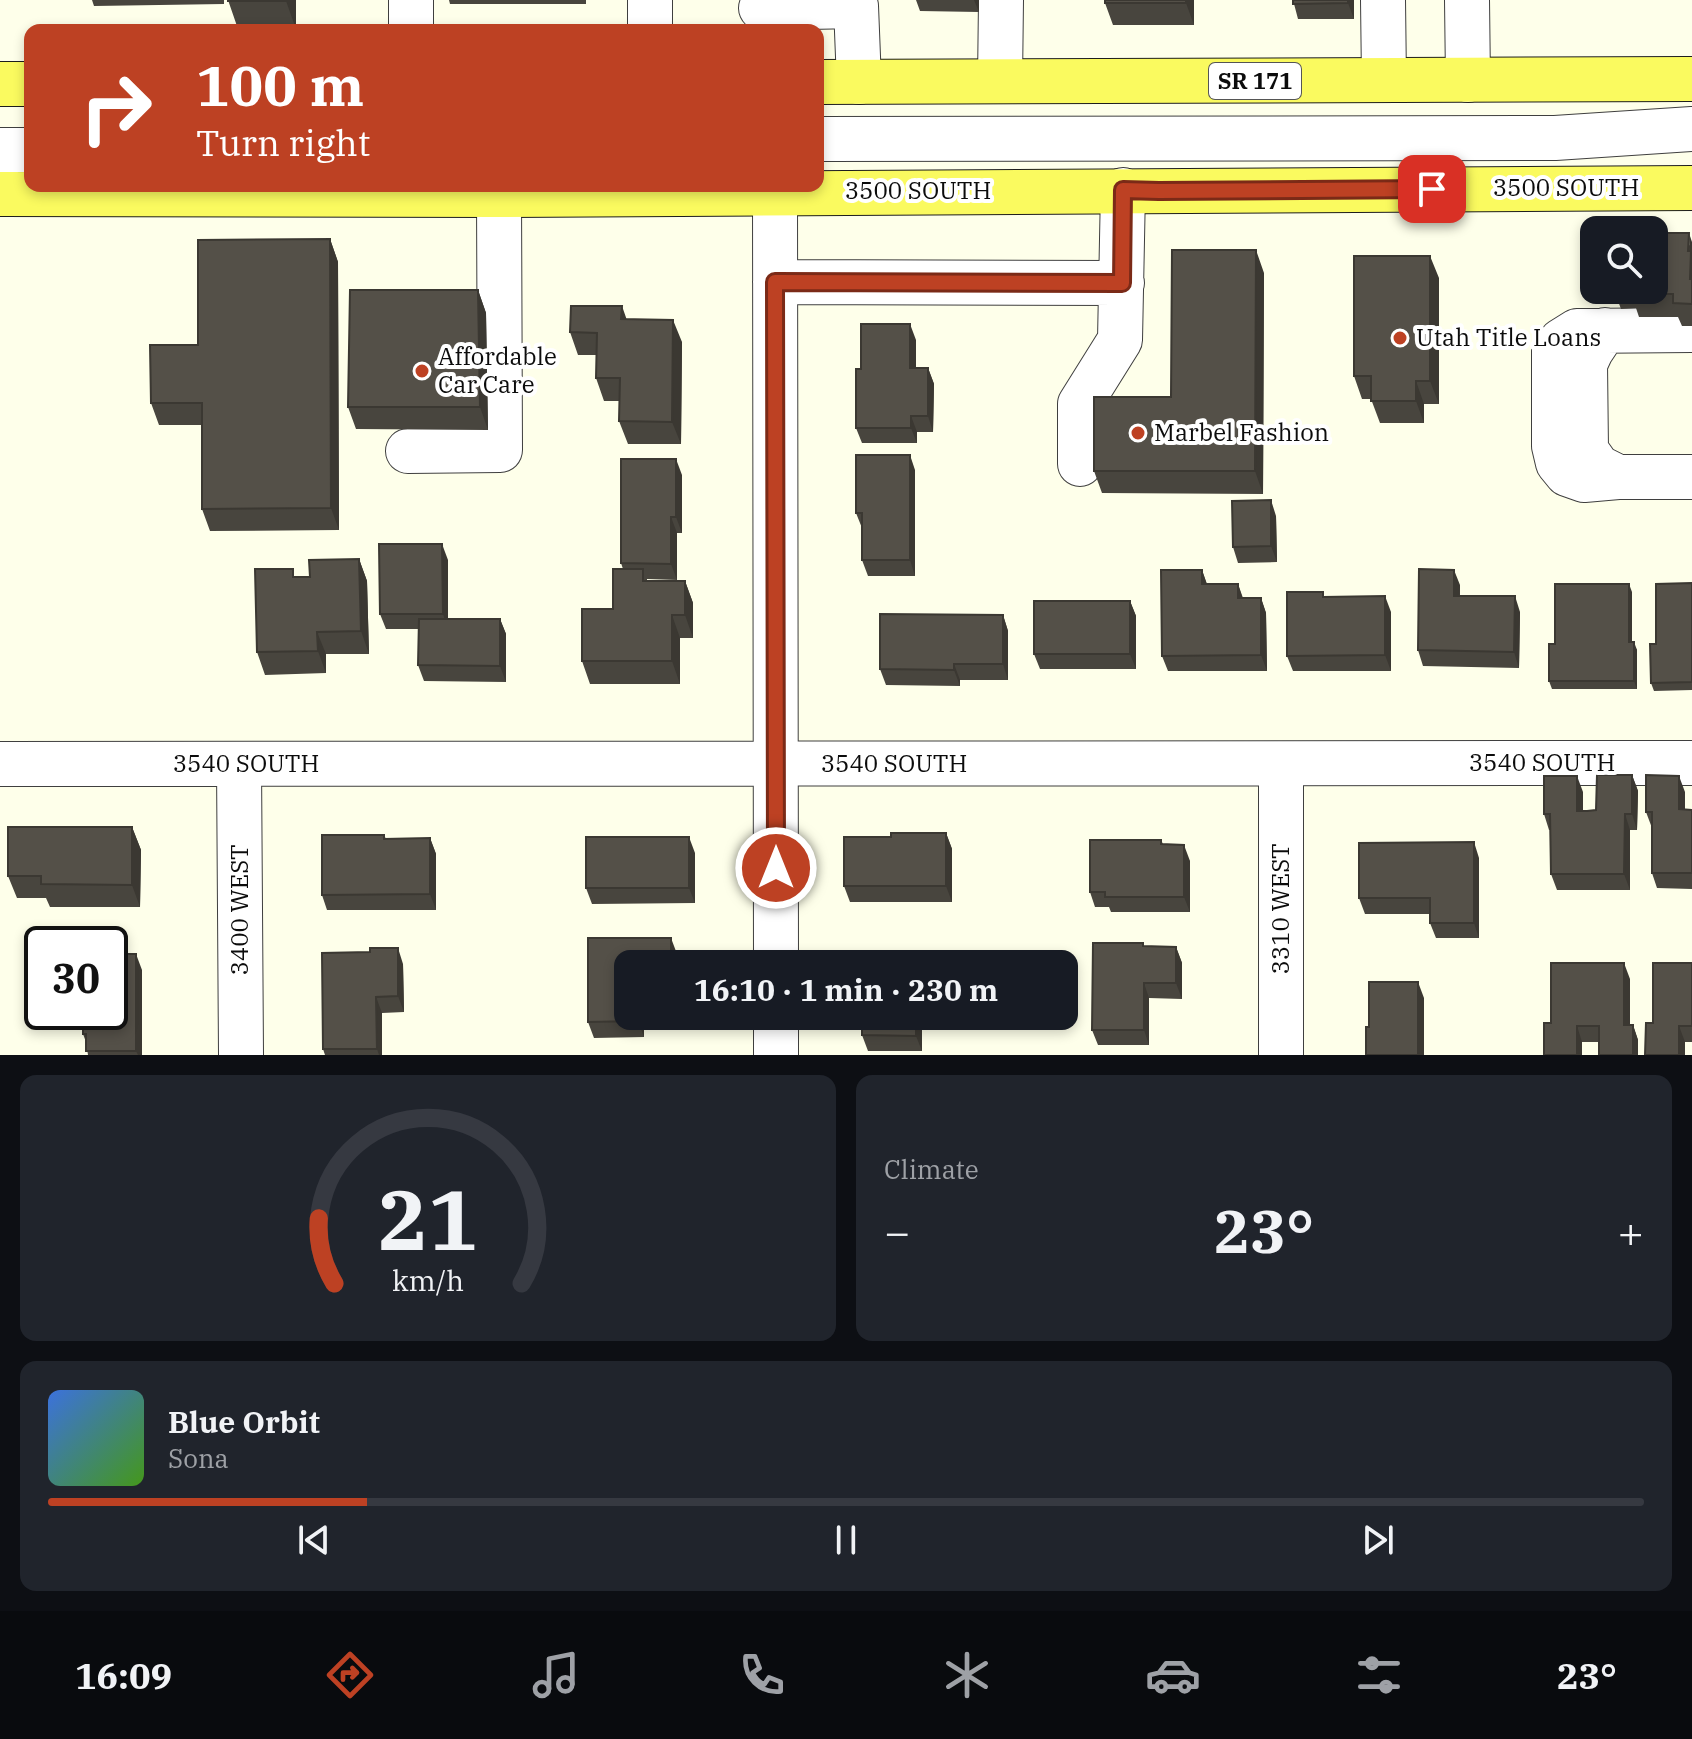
<!DOCTYPE html>
<meta charset="utf-8">
<style>
body{margin:0;font-family:"IBM Plex Serif",serif;background:#20242c;color:#f1f3f6;height:100vh;display:flex;flex-direction:column;font-size:30px;white-space:nowrap}
*{box-sizing:border-box;margin:0}
p{font-size:26px;color:#9ea1a6}
.icon{flex:none;width:44px;height:44px;fill:none;stroke:currentColor;stroke-width:2;stroke-linecap:round;stroke-linejoin:round}
.map{position:relative;height:1055px;overflow:hidden}
.details{display:flex;flex-direction:column;gap:20px;padding:20px;background:#0d0f14;flex:1}
.details>*{flex:none}
.top-card{position:absolute;left:24px;top:24px;width:800px;height:168px;border-radius:16px;box-shadow:0 4px 12px #0003;background:#bd4123;color:#fff;overflow:hidden}
.fabs{position:absolute;left:1580px;top:216px;display:grid;gap:16px}
.fabs a{display:grid;place-items:center;width:88px;height:88px;border-radius:16px;background:#171b24;box-shadow:0 4px 12px #0003;font-size:40px}
.speed{position:absolute;left:24px;top:926px;display:flex;gap:16px;font-size:40px;font-weight:700;text-align:center}
.speed>*{display:grid;place-content:center;width:104px;height:104px;border-radius:50%;background:#171b24;box-shadow:0 4px 12px #0003;line-height:1}
.speed .limit{border:4px solid #111;border-radius:12px;background:#fff;color:#111}
.pin{position:absolute;display:grid;place-items:center;width:68px;height:68px;color:#fff;margin:-34px;border-radius:16px;box-shadow:0 4px 12px #0006}
.me{position:absolute;width:88px;margin:-44px;rotate:0deg;stroke-linejoin:round;filter:drop-shadow(0 0 6px #0008)}
.turn{display:flex;align-items:center;gap:28px;height:168px;padding:0 40px;font-size:36px}
.turn .icon{width:104px;height:104px;stroke-width:2.5}
.turn b{display:block;font-size:56px;line-height:68px}
.big{font-size:60px;font-weight:700;line-height:1.1}
.details .widget{flex:1;display:flex;flex-direction:column;justify-content:center;gap:12px;min-width:0;padding:0 28px;border-radius:16px;background:#20242c}
.details .dial{align-items:center;gap:0}
.dial svg{height:208px;overflow:visible;fill:none;stroke:#363941;stroke-width:7;stroke-linecap:round;text-anchor:middle}
.dial text{fill:#f1f3f6;stroke:none}
.song{display:flex;align-items:center;gap:24px}
.cover{width:96px;height:96px;border-radius:12px;background:linear-gradient(135deg,hsl(220 70% 55%),hsl(100 70% 35%))}
.played{height:8px;border-radius:4px;background:linear-gradient(90deg,#bd4123 20%,#363941 20%)}
.keys{display:flex;justify-content:space-around;direction:ltr}
.heat{display:flex;justify-content:space-between;align-items:center;font-size:44px;direction:ltr}
.details .tiles{flex:1;display:grid;gap:20px;grid-template-columns:1fr 1fr}
.widget:last-child{grid-column:span 2}
.trip{position:absolute;left:614px;top:950px;width:464px;height:80px;border-radius:16px;background:#171b24;box-shadow:0 4px 12px #0003;font-weight:700;line-height:80px;text-align:center}
.tabs{display:flex;height:128px;justify-content:space-around;align-items:center;background:#090b0e;color:#9ea1a6}
.tabs .icon{width:56px;height:56px}
.tabs .selected{color:#bd4123}
.tabs b{font-size:36px;color:#f1f3f6}
.map>svg:first-child{display:block}
.lines{fill:none;stroke-linecap:round;stroke-linejoin:round}
.minor-casing{stroke:#3f3f3f;stroke-width:46}
.major-casing{stroke:#1d1d1d;stroke-width:46}
.minor{stroke:#fff;stroke-width:44}
.major{stroke:#fafa5f;stroke-width:44}
.wall{fill:#48453e}
.shaded-wall{fill:#3b3832}
.building{fill:#545048;stroke:#3b3832;stroke-width:2}
.route-casing{stroke:#7b2a17;stroke-width:20}
.route{stroke:#bd4123;stroke-width:14}
.poi-dot{fill:#bd4123;stroke:#fff;stroke-width:3}
.labels{text-anchor:middle;stroke-width:8;stroke-linejoin:round;paint-order:stroke}
.shield{fill:#fff;stroke:#555;stroke-width:2}
.shield-label{font-size:22px;font-weight:bold;fill:#0c0c0c}
.street-label{font-size:24px;fill:#0c0c0c;stroke:#fff}
.poi-label{font-size:24px;fill:#0c0c0c;stroke:#fff;text-anchor:start}
</style>
<div class="map">
<svg width="1692" height="1055" viewBox="0 0 1692 1055">
<rect width="100%" height="100%" fill="#feffea"/>
<g class="lines">
<g class="minor-casing">
<path id="minor" d="M 411,0 L 411,30
M 1383,0 L 1384,80
M 1467,0 L 1468,80
M 761,8 L 856,6 L 859,82
M 650,30 L 650,0
M 1000,81 L 1001,0
M 818,139 L 1555,138 L 1692,129
M 0,150 L 30,150
M 775,192 L 776,964
M 775,282 L 1122,283
M 1605,330 L 1591,351 L 1585,364 L 1586,450 L 1598,467 L 1618,477
M 1692,330 L 1577,331 L 1561,341 L 1554,351 L 1554,446 L 1558,463 L 1567,474 L 1584,480 L 1618,477 L 1692,477
M 408,451 L 500,450 L 499,195
M 1080,464 L 1080,404 L 1120,340 L 1123,190
M 0,764 L 1692,763
M 239,764 L 241,1055
M 776,1016 L 776,1055
M 1281,1055 L 1281,764"/>
</g>
<g class="major-casing">
<path id="major" d="M 818,82 L 1692,79
M 0,84 L 30,84
M 0,194 L 499,195 L 1692,188"/>
</g>
<use href="#minor" class="minor"/>
<use href="#major" class="major"/>
</g>
<path class="wall" d="M 92,0 L 224,0 L 224,4 L 94,6 Z
M 228,0 L 296,0 L 296,29 L 238,29 Z
M 449,0 L 586,0 L 586,4 L 450,4 Z
M 916,0 L 979,0 L 979,12 L 920,11 Z
M 1194,0 L 1194,25 L 1113,25 L 1105,3 Z
M 1293,0 L 1354,0 L 1354,19 L 1298,19 Z
M 330,239 L 338,262 L 339,530 L 210,531 L 202,509 L 202,425 L 159,425 L 151,403 L 198,345 Z
M 1692,242 L 1692,326 L 1682,326 L 1678,317 L 1639,317 L 1636,308 L 1621,309 L 1614,290 L 1654,290 Z
M 1264,273 L 1263,494 L 1102,493 L 1094,471 L 1171,397 Z
M 1439,278 L 1439,404 L 1424,404 L 1424,423 L 1380,423 L 1371,399 L 1362,399 L 1354,376 Z
M 478,290 L 486,313 L 488,430 L 356,429 L 348,407 Z
M 627,319 L 682,342 L 681,444 L 628,444 L 619,421 L 620,401 L 604,401 L 596,378 L 596,355 L 578,355 L 570,332 Z
M 916,340 L 916,368 L 928,368 L 934,384 L 933,432 L 917,432 L 917,443 L 862,443 L 856,428 L 861,369 Z
M 915,470 L 915,576 L 868,576 L 862,560 L 862,528 L 856,513 Z
M 682,475 L 682,533 L 677,533 L 677,580 L 647,579 L 647,581 L 685,581 L 693,603 L 693,638 L 680,638 L 680,684 L 590,684 L 582,661 L 613,609 L 623,569 L 621,563 Z
M 1276,516 L 1277,562 L 1238,563 L 1233,547 Z
M 359,559 L 367,581 L 369,654 L 326,654 L 326,673 L 265,675 L 257,652 L 296,577 L 310,577 Z
M 448,560 L 448,619 L 500,619 L 506,634 L 506,682 L 424,681 L 418,665 L 419,629 L 386,629 L 380,614 Z
M 1202,570 L 1207,584 L 1238,584 L 1243,598 L 1261,598 L 1266,613 L 1267,671 L 1168,671 L 1162,656 Z
M 1692,583 L 1692,690 L 1654,691 L 1651,683 L 1656,644 Z
M 1460,585 L 1460,596 L 1520,612 L 1519,668 L 1423,666 L 1418,650 Z
M 1632,592 L 1632,642 L 1637,650 L 1637,689 L 1552,689 L 1549,681 L 1555,644 Z
M 1325,597 L 1391,612 L 1391,671 L 1293,671 L 1287,656 Z
M 1130,601 L 1136,616 L 1136,669 L 1040,669 L 1034,654 Z
M 1003,615 L 1008,631 L 1008,680 L 960,680 L 960,686 L 886,685 L 880,669 Z
M 1632,775 L 1638,791 L 1637,830 L 1630,830 L 1630,890 L 1557,890 L 1551,874 L 1551,830 L 1549,830 L 1544,814 L 1583,792 L 1583,811 L 1596,810 Z
M 1685,792 L 1685,810 L 1692,810 L 1692,889 L 1657,888 L 1652,873 L 1652,828 L 1646,812 Z
M 132,827 L 141,850 L 140,907 L 50,907 L 46,898 L 17,898 L 8,876 Z
M 946,833 L 952,849 L 952,902 L 850,902 L 844,886 L 891,837 Z
M 384,835 L 386,839 L 430,838 L 436,854 L 436,910 L 327,910 L 322,895 Z
M 1161,840 L 1163,844 L 1190,861 L 1190,912 L 1111,912 L 1109,907 L 1095,907 L 1090,892 Z
M 695,853 L 695,903 L 592,904 L 586,888 Z
M 1479,858 L 1479,938 L 1436,938 L 1430,923 L 1430,914 L 1365,914 L 1359,898 Z
M 588,938 L 677,954 L 677,964 L 628,964 L 644,1016 L 644,1037 L 594,1038 L 588,1022 Z
M 1144,946 L 1176,947 L 1182,963 L 1182,999 L 1149,998 L 1149,1045 L 1098,1045 L 1092,1030 Z
M 1692,963 L 1692,1042 L 1685,1042 L 1685,1055 L 1645,1055 L 1653,1023 Z
M 403,964 L 404,1012 L 382,1013 L 382,1055 L 325,1055 L 323,1049 Z
M 142,970 L 142,1055 L 88,1055 L 86,1042 L 83,1034 Z
M 1630,979 L 1630,1025 L 1633,1025 L 1638,1040 L 1638,1055 L 1599,1055 L 1599,1042 L 1582,1042 L 1582,1055 L 1551,1023 Z
M 862,1016 L 966,1016 L 966,1027 L 922,1027 L 922,1051 L 868,1051 L 862,1035 Z"/>
<path class="shaded-wall" d="M 286,0 L 296,0 L 296,29 L 286,1 Z
M 974,0 L 979,0 L 979,12 Z
M 1186,0 L 1194,0 L 1194,25 L 1186,3 Z
M 1348,0 L 1354,0 L 1354,19 L 1348,3 Z
M 1689,233 L 1692,242 L 1692,285 L 1690,279 Z
M 330,239 L 338,262 L 339,530 L 331,508 Z
M 1256,250 L 1264,273 L 1263,494 L 1255,471 Z
M 1430,256 L 1439,278 L 1439,404 L 1430,381 Z
M 478,290 L 486,313 L 488,430 L 480,407 Z
M 622,306 L 630,329 L 621,319 Z
M 673,320 L 682,342 L 681,444 L 672,422 Z
M 910,324 L 916,340 L 916,384 L 910,368 Z
M 928,368 L 934,384 L 933,432 L 928,416 Z
M 1416,381 L 1424,404 L 1424,423 L 1416,401 Z
M 911,416 L 917,432 L 917,443 L 911,428 Z
M 910,455 L 915,470 L 915,576 L 910,560 Z
M 676,459 L 682,475 L 682,533 L 676,517 Z
M 1271,500 L 1276,516 L 1277,562 L 1271,546 Z
M 671,517 L 677,533 L 677,580 L 671,564 Z
M 442,544 L 448,560 L 448,629 L 443,614 Z
M 359,559 L 367,581 L 369,654 L 361,631 Z
M 1202,570 L 1207,585 L 1202,584 Z
M 1454,570 L 1460,585 L 1459,611 L 1454,596 Z
M 685,581 L 693,603 L 693,638 L 685,615 Z
M 1238,584 L 1243,600 L 1238,598 Z
M 1629,584 L 1632,592 L 1632,650 L 1629,642 Z
M 1385,596 L 1391,612 L 1391,671 L 1385,655 Z
M 1515,596 L 1520,612 L 1519,668 L 1514,652 Z
M 1261,598 L 1266,613 L 1267,671 L 1261,655 Z
M 1130,601 L 1136,616 L 1136,669 L 1130,654 Z
M 672,615 L 680,638 L 680,684 L 672,661 Z
M 1003,615 L 1008,631 L 1008,680 L 1003,664 Z
M 500,619 L 506,634 L 506,682 L 500,666 Z
M 317,632 L 326,654 L 326,673 L 318,651 Z
M 1634,642 L 1637,650 L 1637,689 L 1634,681 Z
M 954,664 L 960,680 L 960,686 L 954,670 Z
M 1632,775 L 1638,791 L 1637,830 L 1632,814 Z
M 1577,776 L 1583,792 L 1583,826 L 1577,811 Z
M 1679,776 L 1685,792 L 1685,825 L 1679,809 Z
M 1625,814 L 1630,830 L 1630,890 L 1624,874 Z
M 132,827 L 141,850 L 140,907 L 132,885 Z
M 946,833 L 952,849 L 952,902 L 946,886 Z
M 689,837 L 695,853 L 695,903 L 689,888 Z
M 430,838 L 436,854 L 436,910 L 430,894 Z
M 1474,842 L 1479,858 L 1479,938 L 1474,923 Z
M 1184,845 L 1190,861 L 1190,912 L 1184,897 Z
M 671,938 L 677,954 L 677,964 L 671,964 Z
M 1176,947 L 1182,963 L 1182,999 L 1176,983 Z
M 398,948 L 403,964 L 404,1012 L 398,996 Z
M 136,954 L 142,970 L 142,1055 L 138,1055 L 136,1051 Z
M 1624,963 L 1630,979 L 1630,1040 L 1624,1025 Z
M 1418,982 L 1424,998 L 1424,1055 L 1418,1055 Z
M 1144,983 L 1149,998 L 1149,1045 L 1144,1030 Z
M 376,997 L 382,1013 L 382,1055 L 379,1055 L 377,1049 Z
M 638,1016 L 644,1016 L 644,1037 L 638,1021 Z
M 916,1016 L 918,1016 L 922,1027 L 922,1051 L 916,1036 Z
M 962,1016 L 966,1016 L 966,1027 Z
M 1633,1025 L 1638,1040 L 1638,1055 L 1633,1055 Z
M 1577,1026 L 1582,1042 L 1582,1055 L 1577,1055 Z
M 1679,1026 L 1685,1042 L 1685,1055 L 1679,1055 Z"/>
<path class="building" d="M 228,0 L 286,0 L 286,1 L 228,1 Z
M 1105,0 L 1186,0 L 1186,3 L 1105,3 Z
M 1293,0 L 1348,0 L 1348,3 L 1293,4 Z
M 1654,233 L 1689,233 L 1688,251 L 1691,251 L 1690,279 L 1692,279 L 1692,304 L 1673,303 L 1673,294 L 1631,294 L 1631,290 L 1654,290 Z
M 330,239 L 331,508 L 202,509 L 202,403 L 151,403 L 150,345 L 198,345 L 198,240 Z
M 1172,250 L 1256,250 L 1255,471 L 1094,471 L 1094,397 L 1171,397 Z
M 1354,256 L 1430,256 L 1430,381 L 1416,381 L 1416,401 L 1371,401 L 1371,376 L 1354,376 Z
M 350,290 L 478,290 L 480,407 L 348,407 Z
M 571,306 L 622,306 L 621,319 L 673,320 L 672,422 L 619,421 L 620,378 L 596,378 L 597,333 L 570,332 Z
M 861,324 L 910,324 L 910,368 L 928,368 L 928,416 L 911,416 L 911,428 L 856,428 L 856,369 L 861,369 Z
M 856,455 L 910,455 L 910,560 L 862,560 L 862,513 L 856,513 Z
M 621,459 L 676,459 L 676,517 L 671,517 L 671,564 L 621,563 Z
M 1271,500 L 1271,546 L 1233,547 L 1232,501 Z
M 379,544 L 442,544 L 443,614 L 380,614 Z
M 359,559 L 361,631 L 317,632 L 318,651 L 257,652 L 255,569 L 293,569 L 293,577 L 310,577 L 309,560 Z
M 613,569 L 643,569 L 643,581 L 685,581 L 685,615 L 672,615 L 672,661 L 582,661 L 582,609 L 613,609 Z
M 1419,569 L 1454,570 L 1454,596 L 1515,596 L 1514,652 L 1418,650 Z
M 1161,570 L 1202,570 L 1202,584 L 1238,584 L 1238,598 L 1261,598 L 1261,655 L 1162,656 Z
M 1692,583 L 1692,682 L 1651,683 L 1650,644 L 1656,644 L 1656,584 Z
M 1555,584 L 1629,584 L 1629,642 L 1634,642 L 1634,681 L 1549,681 L 1549,644 L 1555,644 Z
M 1287,592 L 1323,592 L 1323,597 L 1385,596 L 1385,655 L 1287,656 Z
M 1034,601 L 1130,601 L 1130,654 L 1034,654 Z
M 880,614 L 1003,615 L 1003,664 L 954,664 L 954,670 L 880,669 Z
M 419,619 L 500,619 L 500,666 L 418,665 Z
M 1597,775 L 1632,775 L 1632,814 L 1625,814 L 1624,874 L 1551,874 L 1550,814 L 1544,814 L 1544,776 L 1577,776 L 1577,811 L 1587,811 L 1596,810 Z
M 1646,775 L 1679,776 L 1679,809 L 1692,810 L 1692,873 L 1652,873 L 1652,812 L 1646,812 Z
M 8,827 L 132,827 L 132,885 L 41,884 L 41,876 L 8,876 Z
M 891,833 L 946,833 L 946,886 L 844,886 L 844,837 L 891,837 Z
M 322,835 L 384,835 L 384,839 L 430,838 L 430,894 L 322,895 Z
M 586,837 L 689,837 L 689,888 L 586,888 Z
M 1090,840 L 1161,840 L 1161,844 L 1184,845 L 1184,897 L 1105,897 L 1105,892 L 1090,892 Z
M 1474,842 L 1474,923 L 1430,923 L 1430,898 L 1359,898 L 1359,843 Z
M 588,938 L 671,938 L 671,964 L 628,964 L 628,1016 L 638,1016 L 638,1021 L 588,1022 Z
M 1093,943 L 1143,943 L 1143,946 L 1176,947 L 1176,983 L 1144,983 L 1144,1030 L 1092,1030 Z
M 370,948 L 398,948 L 398,996 L 376,997 L 377,1049 L 323,1049 L 322,953 L 370,952 Z
M 110,954 L 136,954 L 136,1051 L 86,1051 L 86,1034 L 83,1034 L 83,1012 L 110,1012 Z
M 863,956 L 960,957 L 960,964 L 863,964 Z
M 1551,963 L 1624,963 L 1624,1025 L 1633,1025 L 1633,1055 L 1599,1055 L 1599,1026 L 1577,1026 L 1577,1055 L 1544,1055 L 1544,1023 L 1551,1023 Z
M 1653,963 L 1692,963 L 1692,1026 L 1679,1026 L 1679,1055 L 1645,1055 L 1646,1023 L 1653,1023 Z
M 1369,982 L 1418,982 L 1418,1055 L 1366,1055 L 1366,1027 L 1369,1027 Z
M 862,1016 L 916,1016 L 916,1036 L 862,1035 Z"/>
<g class="lines">
<g class="route-casing">
<path id="route" d="M 776,868 L 775,282 L 1122,283 L 1123,190 L 1159,191 L 1432,189"/>
</g>
<use href="#route" class="route"/>
</g>
<g class="poi-dot">
<circle cx="1400" cy="338" r="8"/>
<circle cx="422" cy="371" r="8"/>
<circle cx="1138" cy="433" r="8"/>
</g>
<g class="labels">
<rect class="shield" x="1209" y="63" width="92" height="36" rx="6"/>
<g class="shield-label">
<text x="1255" y="89">SR 171</text>
</g>
<g class="street-label">
<text x="1566" y="196">3500 SOUTH</text>
<text x="918" y="199">3500 SOUTH</text>
<text x="1542" y="771">3540 SOUTH</text>
<text x="246" y="772">3540 SOUTH</text>
<text x="894" y="772">3540 SOUTH</text>
<text transform="translate(1281 909) rotate(-90)" y="8">3310 WEST</text>
<text transform="translate(240 910) rotate(-90)" y="8">3400 WEST</text>
</g>
<g class="poi-label">
<text x="1416" y="346">Utah Title Loans</text>
<text x="438" y="365">Affordable<tspan x="438" dy="28">Car Care</tspan></text>
<text x="1154" y="441">Marbel Fashion</text>
</g>
</g>
</svg>
<div class="fabs">
<a><svg class="icon" aria-label="search" viewBox="0 0 24 24"><circle cx="10" cy="10" r="6"/><path d="M15 15l6 6"/></svg></a>
</div>
<div class="speed"><div class="limit">30</div></div>
<div class="pin" style="left:1432px;top:189px;background:#d93025"><svg class="icon" aria-label="arrive" viewBox="0 0 24 24"><path d="M6 21V4h12l-3 4 3 4H6"/></svg></div>
<svg class="me" style="left:776px;top:868px" viewBox="-20 -20 40 40"><circle r="17" fill="#bd4123" stroke="#fff" stroke-width="3"/><path d="M0-11L8 9 0 5-8 9z" fill="#fff"/></svg>
<div class="trip">16:10 · 1 min · 230 m</div>
<div class="top-card">
<div class="turn"><svg class="icon" aria-label="right" viewBox="0 0 24 24"><path d="M7 20v-9h11M14 6l5 5-5 5"/></svg><div><b>100 m</b>Turn right</div></div>
</div>
</div>
<section class="details">
<div class="tiles">
<div class="widget dial"><svg viewBox="0 0 100 80">
<path d="M14 69A42 42 0 1 1 86 69"/>
<path d="M14 69A42 42 0 0 1 8 44" stroke="#bd4123"/>
<text x="50" y="56" font-size="32" font-weight="700">21</text>
<text x="50" y="72" font-size="11">km/h</text>
</svg></div>
<div class="widget"><p>Climate</p>
<div class="heat"><a>−</a><b class="big">23°</b><a>+</a></div>
</div>
<div class="widget">
<div class="song"><i class="cover"></i><div><b>Blue Orbit</b><p>Sona</p></div></div>
<div class="played"></div>
<div class="keys"><svg class="icon" aria-label="previous" viewBox="0 0 24 24"><path d="M18 5L8 12l10 7zM5 5v14"/></svg><svg class="icon" aria-label="pause" viewBox="0 0 24 24"><path d="M8 5v14M16 5v14"/></svg><svg class="icon" aria-label="next" viewBox="0 0 24 24"><path d="M6 5l10 7-10 7zM19 5v14"/></svg></div>
</div>
</div>
</section>
<nav class="tabs">
<b>16:09</b>
<svg class="icon selected" aria-label="directions" viewBox="0 0 24 24"><path d="M12 3l9 9-9 9-9-9zM9 14v-3h6M13 9l2 2-2 2"/></svg>
<svg class="icon" aria-label="music" viewBox="0 0 24 24"><path d="M9 18V5l10-2v13"/><circle cx="6" cy="18" r="3"/><circle cx="16" cy="16" r="3"/></svg>
<svg class="icon" aria-label="phone" viewBox="0 0 24 24"><path d="M5 4h4l2 5-3 2q2 4 5 5l2-3 5 2v4C11 20 4 13 5 4z"/></svg>
<svg class="icon" aria-label="climate" viewBox="0 0 24 24"><path d="M12 3v18M4 7l16 10M4 17L20 7"/></svg>
<svg class="icon" aria-label="car" viewBox="0 0 24 24"><path d="M5 17H2v-5l4-1 3-4h7l3 4 3 1v5h-3M9 17h6M6 11h13"/><circle cx="7" cy="17" r="2"/><circle cx="17" cy="17" r="2"/></svg>
<svg class="icon" aria-label="filters" viewBox="0 0 24 24"><path d="M4 7h16M4 17h16"/><circle cx="9" cy="7" r="2"/><circle cx="15" cy="17" r="2"/></svg>
<b>23°</b>
</nav>
